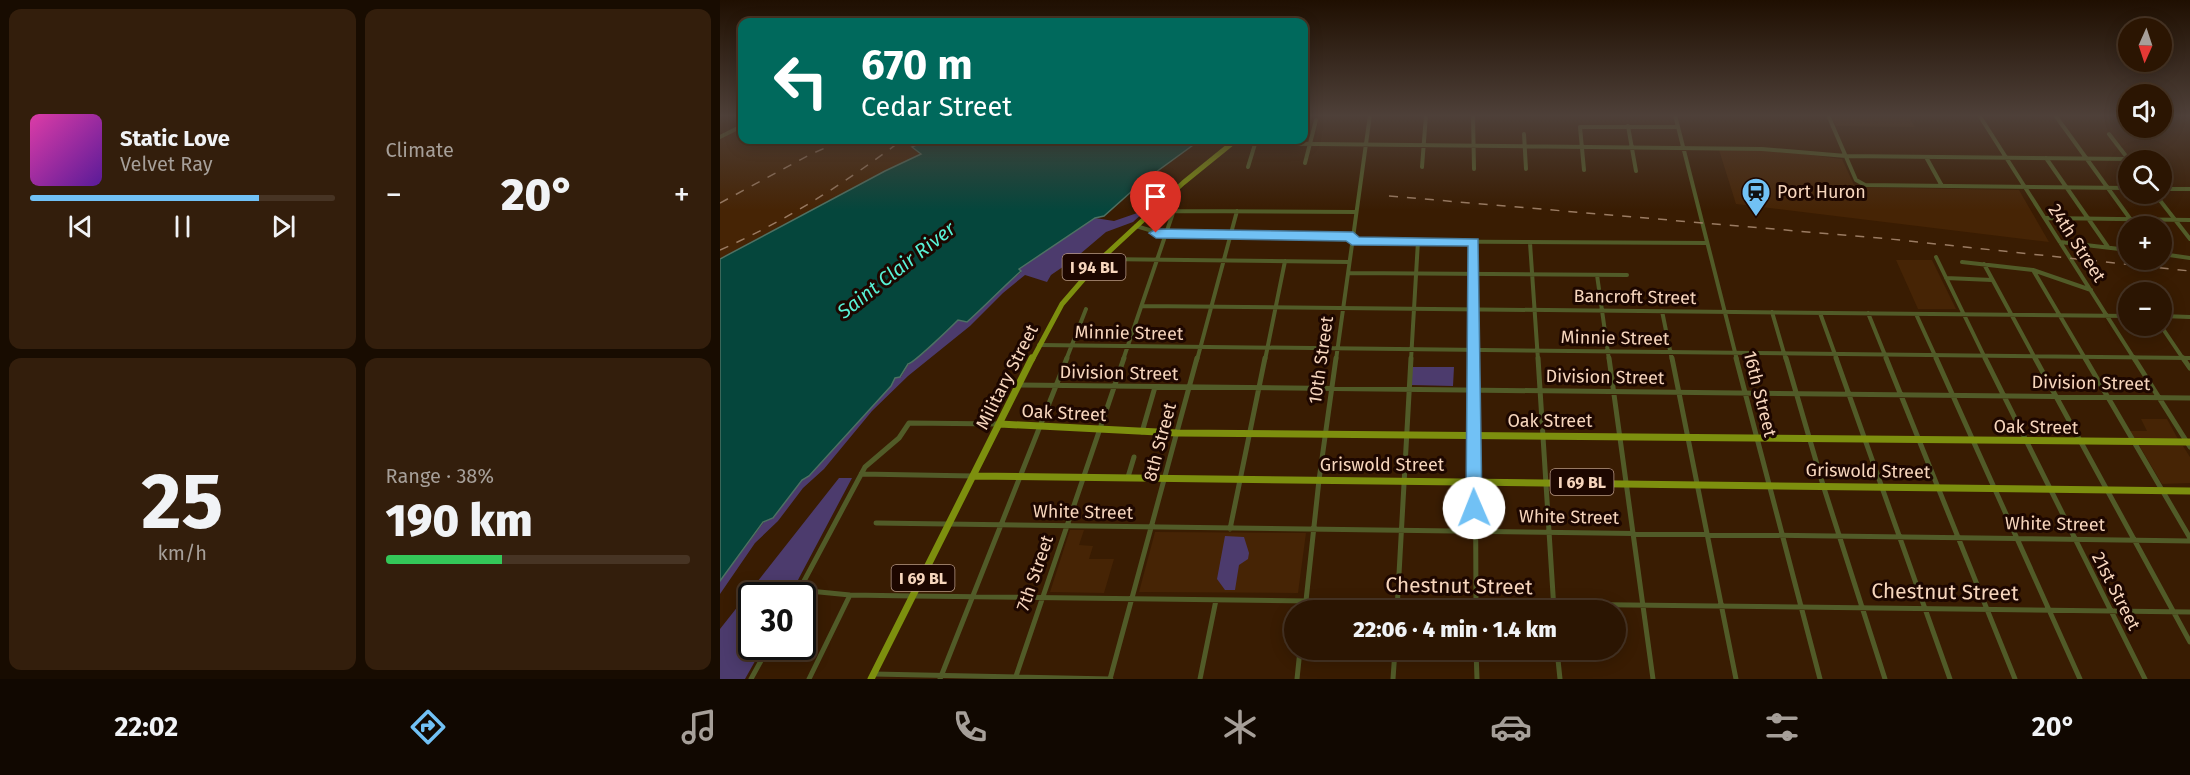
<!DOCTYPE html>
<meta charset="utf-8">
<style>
body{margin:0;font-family:"Fira Sans",sans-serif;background:#331e0c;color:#f1f3f6;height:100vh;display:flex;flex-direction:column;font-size:22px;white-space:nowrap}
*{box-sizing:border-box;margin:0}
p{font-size:20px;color:#a69f99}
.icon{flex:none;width:33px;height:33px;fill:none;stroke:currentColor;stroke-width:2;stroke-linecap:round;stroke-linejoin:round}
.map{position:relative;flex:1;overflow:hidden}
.panel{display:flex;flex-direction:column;gap:9px;padding:9px;background:#180c01;width:720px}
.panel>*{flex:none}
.top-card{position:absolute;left:18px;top:18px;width:570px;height:126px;border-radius:12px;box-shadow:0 3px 15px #0003,0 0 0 2px #473424;background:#00695c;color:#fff;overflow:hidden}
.needle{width:39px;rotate:183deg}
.tools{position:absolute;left:1398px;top:18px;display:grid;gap:12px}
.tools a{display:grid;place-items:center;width:54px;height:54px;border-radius:50%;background:#2b1502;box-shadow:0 3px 15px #0003,0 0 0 2px #473424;font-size:30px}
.speed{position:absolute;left:18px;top:582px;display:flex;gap:12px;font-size:30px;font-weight:700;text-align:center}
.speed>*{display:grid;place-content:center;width:78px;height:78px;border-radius:50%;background:#2b1502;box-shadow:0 3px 15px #0003,0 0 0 2px #473424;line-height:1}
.speed .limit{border:3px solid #111;border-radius:9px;background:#fff;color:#111}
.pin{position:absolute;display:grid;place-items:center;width:51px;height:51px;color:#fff;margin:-62px -26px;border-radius:50% 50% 50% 0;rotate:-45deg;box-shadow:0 0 6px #0007}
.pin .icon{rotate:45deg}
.me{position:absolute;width:66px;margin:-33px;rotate:359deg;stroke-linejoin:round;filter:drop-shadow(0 0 4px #0008)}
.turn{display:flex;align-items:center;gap:21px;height:126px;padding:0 24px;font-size:27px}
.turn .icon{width:78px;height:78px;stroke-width:2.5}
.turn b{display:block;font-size:42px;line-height:51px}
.big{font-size:45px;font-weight:800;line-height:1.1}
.panel .card{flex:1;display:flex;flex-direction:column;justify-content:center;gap:9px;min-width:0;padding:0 21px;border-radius:12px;background:#331e0c}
.panel .dial{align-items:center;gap:0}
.dial b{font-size:78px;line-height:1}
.song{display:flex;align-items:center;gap:18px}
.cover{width:72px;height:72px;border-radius:9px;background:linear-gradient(135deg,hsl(320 70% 55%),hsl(270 70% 35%))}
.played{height:6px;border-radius:3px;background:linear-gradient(90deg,#71c1f5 75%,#473424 75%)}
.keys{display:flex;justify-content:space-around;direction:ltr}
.heat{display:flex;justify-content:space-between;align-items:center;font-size:33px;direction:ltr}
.charge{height:9px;border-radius:4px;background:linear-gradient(90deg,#34c759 38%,#473424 0)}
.panel .tiles{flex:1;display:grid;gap:9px;grid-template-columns:repeat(2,1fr)}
.trip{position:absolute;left:564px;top:600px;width:342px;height:60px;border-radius:30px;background:#2b1502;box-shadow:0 3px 15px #0003,0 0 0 2px #473424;font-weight:800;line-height:60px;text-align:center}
.tabs{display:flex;height:96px;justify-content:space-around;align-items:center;background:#110801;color:#a69f99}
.tabs .icon{width:42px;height:42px}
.tabs .active{color:#71c1f5}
.tabs b{font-size:27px;color:#f1f3f6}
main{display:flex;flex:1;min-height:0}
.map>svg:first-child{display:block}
.built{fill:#462405}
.green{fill:#4c3b6d}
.water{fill:#05463c;stroke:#4e7163;stroke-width:1.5}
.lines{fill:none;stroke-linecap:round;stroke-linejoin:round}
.minor-far1{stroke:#515b28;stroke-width:4}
.minor{stroke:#515b28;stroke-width:5}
.major-far1{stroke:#7d8f0e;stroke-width:5}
.major{stroke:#7d8f0e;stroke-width:7}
.rail{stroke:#9a7b62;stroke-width:1.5;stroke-dasharray:9 9;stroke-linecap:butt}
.route{fill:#71c1f5;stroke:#497d9f;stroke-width:1.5}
.labels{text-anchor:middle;stroke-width:6;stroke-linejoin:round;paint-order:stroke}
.shield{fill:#1d0700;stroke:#b69884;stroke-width:1.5}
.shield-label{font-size:16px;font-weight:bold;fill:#f7d6bd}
.poi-label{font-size:18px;fill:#f7d6bd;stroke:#1d0700;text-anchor:start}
.street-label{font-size:18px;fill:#f7d6bd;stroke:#1d0700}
.water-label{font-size:20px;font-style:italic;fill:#58f1d5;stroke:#1d0700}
.near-street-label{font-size:21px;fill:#f7d6bd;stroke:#1d0700}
</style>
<main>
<section class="panel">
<div class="tiles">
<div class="card">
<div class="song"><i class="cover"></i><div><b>Static Love</b><p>Velvet Ray</p></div></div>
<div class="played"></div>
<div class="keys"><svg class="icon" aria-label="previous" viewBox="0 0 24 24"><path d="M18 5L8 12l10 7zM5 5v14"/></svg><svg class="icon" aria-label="pause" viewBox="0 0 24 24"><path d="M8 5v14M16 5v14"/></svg><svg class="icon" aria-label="next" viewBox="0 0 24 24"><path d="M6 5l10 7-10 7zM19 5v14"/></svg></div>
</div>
<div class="card"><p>Climate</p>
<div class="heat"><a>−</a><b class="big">20°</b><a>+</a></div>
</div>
<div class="card dial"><b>25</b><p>km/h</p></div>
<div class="card"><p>Range · 38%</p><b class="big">190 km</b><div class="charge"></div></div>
</div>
</section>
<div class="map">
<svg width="1470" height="679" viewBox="0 0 1470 679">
<rect width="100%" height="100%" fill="#391c02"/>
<path class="built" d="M 1111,115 L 1188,115 L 1195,127 L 1116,126 Z
M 22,128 L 22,140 L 207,140 L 192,147 L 201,154 L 165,171 L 0,259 L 0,139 Z
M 999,150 L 1057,151 L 1122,159 L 1135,187 L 1299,190 L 1329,242 L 1016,204 Z
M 1176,260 L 1212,260 L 1236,309 L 1198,309 Z
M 1421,419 L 1447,419 L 1458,439 L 1414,438 L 1410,431 L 1427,431 Z
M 1419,445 L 1463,446 L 1470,457 L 1470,483 L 1442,484 Z
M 350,530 L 364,530 L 359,545 L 373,546 L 369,559 L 394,559 L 384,593 L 330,592 Z
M 435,532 L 586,533 L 578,593 L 419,592 Z"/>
<path class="green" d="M 426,210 L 413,222 L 386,232 L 353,260 L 331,275 L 327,282 L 305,275 L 283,293 L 250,326 L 188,376 L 152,411 L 104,469 L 83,488 L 58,521 L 35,543 L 0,594 L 0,581 L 44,522 L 53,518 L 82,480 L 89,476 L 171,386 L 175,378 L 181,377 L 188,365 L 205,352 L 214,341 L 238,320 L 247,322 L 263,305 L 301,272 L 298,269 L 375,218 L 394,221 Z
M 692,367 L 734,367 L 733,386 L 691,385 Z
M 119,478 L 132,478 L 70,595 L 32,596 L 32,646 L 43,647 L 25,679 L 0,679 L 0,629 Z
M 505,536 L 524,537 L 529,553 L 528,559 L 519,565 L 515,590 L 505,590 L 497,579 Z"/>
<path class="water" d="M 207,140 L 480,140 L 421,183 L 384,216 L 375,218 L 299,269 L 301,271 C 282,288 265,306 247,322 L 238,320 C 232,326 194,363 188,364 L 180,377 L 175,378 L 171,386 L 89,476 L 82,480 L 53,518 L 43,522 L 0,581 L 0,259 L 165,171 L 201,154 L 192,147 Z"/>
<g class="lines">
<path class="minor-far1" d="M 753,115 L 754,169
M 955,115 L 1017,360
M 1108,115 L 1136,180 L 1145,185 L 1408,188
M 1259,115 L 1415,360
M 1335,115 L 1411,220
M 908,126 L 916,171
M 804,134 L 806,169
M 1389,134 L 1409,160
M 0,137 L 22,126
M 511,143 L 1042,149 L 1126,156 L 1408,159
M 1206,157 L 1222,186
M 1326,158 L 1388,247
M 585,163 L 596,120
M 528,167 L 535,144
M 702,167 L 706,115
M 864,170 L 860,127 L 958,127
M 1442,189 L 1470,189
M 1435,194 L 1470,239
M 455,211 L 636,212
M 1326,218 L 1470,220
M 416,226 L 446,235 L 633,237
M 632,241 L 987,243
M 754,242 L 755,360
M 1340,242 L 1408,250
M 810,243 L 818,360
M 1442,254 L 1470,258
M 1216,257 L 1266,360
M 381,259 L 629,262
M 1242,262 L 1313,270 L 1371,290
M 1264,264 L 1316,360
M 1313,270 L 1366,360
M 628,273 L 907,275
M 877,275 L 889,360
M 1226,278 L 1272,280
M 422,306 L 1408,316
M 942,311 L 952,360
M 1052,312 L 1066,360
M 1100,313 L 1117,360
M 1148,313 L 1167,360
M 1196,314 L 1217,360
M 1442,316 L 1470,317
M 1441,326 L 1464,360
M 319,345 L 1470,358
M 346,360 L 366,309
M 403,360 L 456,204
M 477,360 L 517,211
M 545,360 L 565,261
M 616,360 L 650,115
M 691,360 L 698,241"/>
<path class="minor" d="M 755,358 L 756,610
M 818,358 L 834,610
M 889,358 L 933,679
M 952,358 L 1016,679
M 1016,358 L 1100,679
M 1066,358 L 1103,485 L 1165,679
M 1116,358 L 1230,679
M 1166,358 L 1295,679
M 1216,358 L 1360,679
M 1265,358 L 1425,679
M 1315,358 L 1470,642
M 1365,358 L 1470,538
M 1414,358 L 1470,447
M 1463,358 L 1470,368
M 299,385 L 1470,398
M 422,432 L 435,387
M 141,474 L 254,476
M 408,477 L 414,457
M 156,523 L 1470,541
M 510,529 L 545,358
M 79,590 L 130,595 L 193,596 L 1470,612
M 76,596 L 145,467 L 179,438 L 189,423 L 280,424
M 585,610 L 599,480 L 616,358
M 677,610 L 691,358
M 756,650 L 757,679
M 837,650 L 840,679
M 154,674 L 391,679
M 31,679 L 49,646
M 89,679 L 130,595
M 220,679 L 347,358
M 295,679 L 404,358
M 390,679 L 477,358
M 480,679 L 496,600
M 577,679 L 580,650
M 673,679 L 675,650"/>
<path class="major-far1" d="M 312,360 L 342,304 L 381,259 L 463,183 L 516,140"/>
<path class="major" d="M 280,424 L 457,433 L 1470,442
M 254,476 L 1470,491
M 151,679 L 312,358"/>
<path class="rail" d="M 669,196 L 1170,239 L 1470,271
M 0,203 L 91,154 L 124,140
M 0,250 C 66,221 125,183 182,140"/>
</g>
<linearGradient id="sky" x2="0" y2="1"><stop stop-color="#1f0f01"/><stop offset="0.55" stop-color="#4e4039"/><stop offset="1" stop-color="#4e4039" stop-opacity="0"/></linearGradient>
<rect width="1470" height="210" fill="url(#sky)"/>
<path class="route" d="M 436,229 L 633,232 L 639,237 L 758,239 L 762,508 L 760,513 L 754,515 L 748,513 L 746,508 L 748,246 L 632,245 L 626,241 L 436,238 L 429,233 Z"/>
<defs>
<g id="station-pin" transform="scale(1.5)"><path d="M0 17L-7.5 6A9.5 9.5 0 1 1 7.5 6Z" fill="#71c1f5" stroke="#1d0700"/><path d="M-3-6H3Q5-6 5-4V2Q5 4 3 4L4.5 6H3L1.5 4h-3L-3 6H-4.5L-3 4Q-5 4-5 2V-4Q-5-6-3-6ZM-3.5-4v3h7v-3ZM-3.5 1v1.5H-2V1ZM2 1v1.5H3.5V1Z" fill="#111"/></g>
</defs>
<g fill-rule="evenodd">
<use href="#station-pin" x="1036" y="192"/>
</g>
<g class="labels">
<g class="shield">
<rect x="342.5" y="254" width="63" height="26" rx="4.5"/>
<rect x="830.5" y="469" width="63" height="26" rx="4.5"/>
<rect x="171.5" y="565" width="63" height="26" rx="4.5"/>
</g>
<g class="shield-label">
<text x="374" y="273">I 94 BL</text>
<text x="862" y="488">I 69 BL</text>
<text x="203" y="584">I 69 BL</text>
</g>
<g class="poi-label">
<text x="1057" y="198">Port Huron</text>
</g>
<g class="street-label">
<text transform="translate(1357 243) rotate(57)" y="6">24th Street</text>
<text transform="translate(915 297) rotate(1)" y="6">Bancroft Street</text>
<text transform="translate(409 333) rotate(1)" y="6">Minnie Street</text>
<text transform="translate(895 338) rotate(1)" y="6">Minnie Street</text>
<text transform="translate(601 360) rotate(-82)" y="6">10th Street</text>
<text transform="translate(399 373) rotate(1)" y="6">Division Street</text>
<text transform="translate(287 377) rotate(-63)" y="6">Military Street</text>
<text transform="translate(885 377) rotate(1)" y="6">Division Street</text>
<text transform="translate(1371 383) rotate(1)" y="6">Division Street</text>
<text transform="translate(1040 394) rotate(76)" y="6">16th Street</text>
<text transform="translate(344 413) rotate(3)" y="6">Oak Street</text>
<text x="830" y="427">Oak Street</text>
<text transform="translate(1316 427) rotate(1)" y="6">Oak Street</text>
<text transform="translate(440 442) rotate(-75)" y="6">8th Street</text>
<text x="662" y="471">Griswold Street</text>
<text transform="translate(1148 471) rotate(1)" y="6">Griswold Street</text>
<text transform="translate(363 512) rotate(1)" y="6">White Street</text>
<text transform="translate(849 517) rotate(1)" y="6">White Street</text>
<text transform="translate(1335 524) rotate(1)" y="6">White Street</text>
<text transform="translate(315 573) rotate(-71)" y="6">7th Street</text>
<text transform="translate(1396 591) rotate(63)" y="6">21st Street</text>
</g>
<g class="water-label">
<text transform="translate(176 270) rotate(-38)" y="7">Saint Clair River</text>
</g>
<g class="near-street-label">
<text transform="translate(739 586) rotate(1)" y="7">Chestnut Street</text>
<text transform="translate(1225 592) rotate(1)" y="7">Chestnut Street</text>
</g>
</g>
</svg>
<div class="tools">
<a><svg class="needle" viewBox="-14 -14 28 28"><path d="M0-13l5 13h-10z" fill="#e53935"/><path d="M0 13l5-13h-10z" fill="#a69f99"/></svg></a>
<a><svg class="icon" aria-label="sound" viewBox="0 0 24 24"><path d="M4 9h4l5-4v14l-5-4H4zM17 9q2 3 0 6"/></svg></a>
<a><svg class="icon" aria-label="search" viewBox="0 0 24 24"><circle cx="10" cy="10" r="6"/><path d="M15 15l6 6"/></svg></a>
<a>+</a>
<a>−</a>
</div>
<div class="speed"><div class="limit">30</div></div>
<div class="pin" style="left:436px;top:233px;background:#d93025"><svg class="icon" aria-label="arrive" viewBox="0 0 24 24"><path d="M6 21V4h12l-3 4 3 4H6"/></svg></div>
<svg class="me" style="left:754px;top:508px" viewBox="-20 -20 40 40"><circle r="19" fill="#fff"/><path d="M0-13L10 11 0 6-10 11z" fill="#71c1f5"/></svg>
<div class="trip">22:06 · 4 min · 1.4 km</div>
<div class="top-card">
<div class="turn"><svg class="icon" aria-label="left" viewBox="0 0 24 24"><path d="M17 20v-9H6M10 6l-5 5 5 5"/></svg><div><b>670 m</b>Cedar Street</div></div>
</div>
</div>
</main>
<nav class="tabs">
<b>22:02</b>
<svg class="icon active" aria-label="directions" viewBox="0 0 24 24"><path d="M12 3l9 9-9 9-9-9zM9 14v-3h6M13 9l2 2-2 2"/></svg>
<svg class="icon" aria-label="music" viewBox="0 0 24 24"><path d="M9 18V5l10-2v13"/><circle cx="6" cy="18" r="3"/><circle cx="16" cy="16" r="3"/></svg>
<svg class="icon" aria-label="phone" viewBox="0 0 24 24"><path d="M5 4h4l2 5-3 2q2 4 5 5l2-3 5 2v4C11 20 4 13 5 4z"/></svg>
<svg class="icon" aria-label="climate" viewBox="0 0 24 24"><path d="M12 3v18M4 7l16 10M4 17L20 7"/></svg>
<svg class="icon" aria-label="car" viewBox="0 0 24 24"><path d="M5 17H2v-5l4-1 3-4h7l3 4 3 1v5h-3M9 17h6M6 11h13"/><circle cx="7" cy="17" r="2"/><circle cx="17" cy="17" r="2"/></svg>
<svg class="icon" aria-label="filters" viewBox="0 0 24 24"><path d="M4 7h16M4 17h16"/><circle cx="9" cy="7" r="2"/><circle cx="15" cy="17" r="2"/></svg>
<b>20°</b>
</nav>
